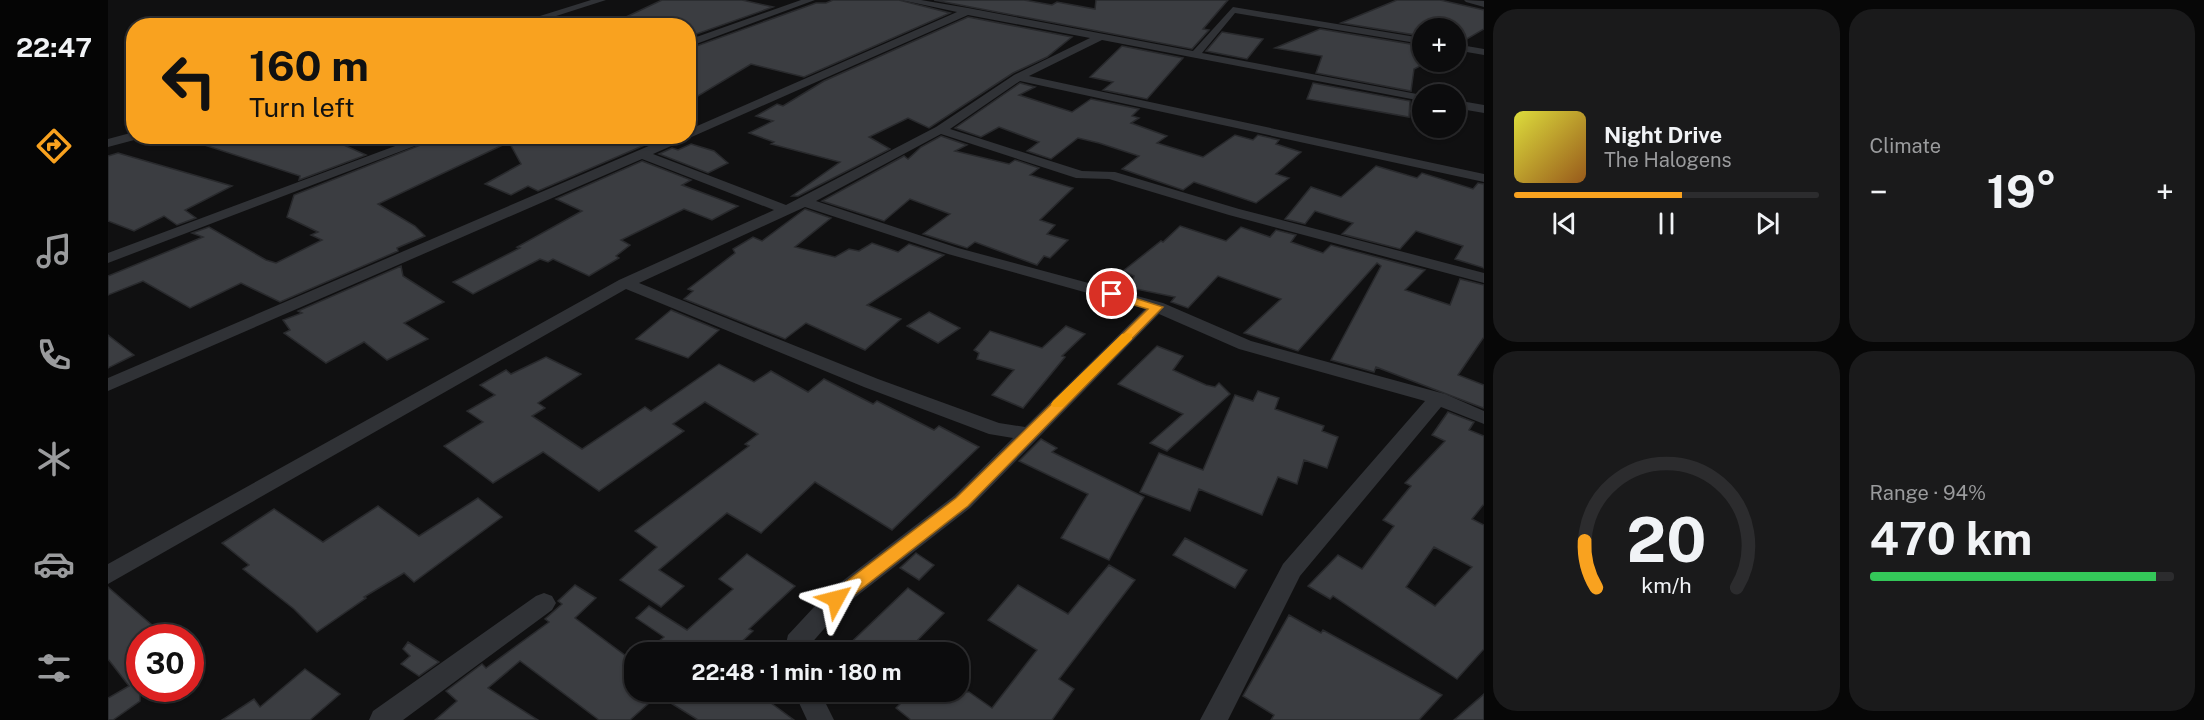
<!DOCTYPE html>
<meta charset="utf-8">
<style>
body{margin:0;font-family:"Public Sans",sans-serif;background:#1a1a1b;color:#f1f3f6;height:100vh;display:flex;flex-direction:column;font-size:22px;white-space:nowrap}
*{box-sizing:border-box;margin:0}
p{font-size:20px;color:#9a9b9d}
.icon{flex:none;width:33px;height:33px;fill:none;stroke:currentColor;stroke-width:2;stroke-linecap:round;stroke-linejoin:round}
.map{position:relative;flex:1;overflow:hidden}
.details{display:flex;flex-direction:column;gap:9px;padding:9px;background:#070707;width:720px}
.details>*{flex:none}
.top-card{position:absolute;left:18px;top:18px;width:570px;height:126px;border-radius:24px;box-shadow:0 2px 4px #0004,0 0 0 2px #2c2c2e;background:#f9a21f;color:#111;overflow:hidden}
.fabs{position:absolute;left:1304px;top:18px;display:grid;gap:12px}
.fabs a{display:grid;place-items:center;width:54px;height:54px;border-radius:50%;background:#0c0c0d;box-shadow:0 2px 4px #0004,0 0 0 2px #2c2c2e;font-size:30px}
.speed{position:absolute;left:18px;top:624px;display:flex;gap:12px;font-size:30px;font-weight:700;text-align:center}
.speed>*{display:grid;place-content:center;width:78px;height:78px;border-radius:50%;background:#0c0c0d;box-shadow:0 2px 4px #0004,0 0 0 2px #2c2c2e;line-height:1}
.speed .limit{border:9px solid #d22;background:#fff;color:#111}
.pin{position:absolute;display:grid;place-items:center;width:51px;height:51px;color:#fff;margin:-26px;border:3px solid #fff;border-radius:50%;box-shadow:0 2px 6px #0007}
.me{position:absolute;width:66px;margin:-33px;rotate:52deg;stroke-linejoin:round;filter:drop-shadow(0 0 4px #0008)}
.turn{display:flex;align-items:center;gap:21px;height:126px;padding:0 24px;font-size:27px}
.turn .icon{width:78px;height:78px;stroke-width:2.5}
.turn b{display:block;font-size:42px;line-height:51px}
.big{font-size:45px;font-weight:700;line-height:1.1}
.details .tile{flex:1;display:flex;flex-direction:column;justify-content:center;gap:9px;min-width:0;padding:0 21px;border-radius:24px;background:#1a1a1b}
.details .dial{align-items:center;gap:0}
.dial svg{height:156px;overflow:visible;fill:none;stroke:#2c2c2e;stroke-width:7;stroke-linecap:round;text-anchor:middle}
.dial text{fill:#f1f3f6;stroke:none}
.song{display:flex;align-items:center;gap:18px}
.cover{width:72px;height:72px;border-radius:9px;background:linear-gradient(135deg,hsl(60 70% 55%),hsl(30 70% 35%))}
.played{height:6px;border-radius:3px;background:linear-gradient(90deg,#f9a21f 55%,#2c2c2e 55%)}
.keys{display:flex;justify-content:space-around;direction:ltr}
.heat{display:flex;justify-content:space-between;align-items:center;font-size:33px;direction:ltr}
.charge{height:9px;border-radius:4px;background:linear-gradient(90deg,#34c759 94%,#2c2c2e 0)}
.details .tiles{flex:1;display:grid;gap:9px;grid-template-columns:repeat(2,1fr)}
.trip{position:absolute;left:516px;top:642px;width:345px;height:60px;border-radius:24px;background:#0c0c0d;box-shadow:0 2px 4px #0004,0 0 0 2px #2c2c2e;font-weight:700;line-height:60px;text-align:center}
main{display:flex;flex:1;min-height:0}
.tabs{display:flex;flex-direction:column;width:108px;justify-content:space-around;align-items:center;background:#050505;color:#9a9b9d}
.tabs .icon{width:42px;height:42px}
.tabs .active{color:#f9a21f}
.tabs b{font-size:27px;color:#f1f3f6}
.map>svg:first-child{display:block}
.building{fill:#3b3d41;stroke:#292a2d;stroke-width:1.5;fill-rule:evenodd}
.lines{fill:none;stroke-linecap:round;stroke-linejoin:round}
.minor{fill:#303236;fill-rule:evenodd}
.route{fill:#f9a21f;stroke:#a26914;stroke-width:1.5}
.slow{fill:#f59e0b}
</style>
<main>
<nav class="tabs">
<b>22:47</b>
<svg class="icon active" aria-label="directions" viewBox="0 0 24 24"><path d="M12 3l9 9-9 9-9-9zM9 14v-3h6M13 9l2 2-2 2"/></svg>
<svg class="icon" aria-label="music" viewBox="0 0 24 24"><path d="M9 18V5l10-2v13"/><circle cx="6" cy="18" r="3"/><circle cx="16" cy="16" r="3"/></svg>
<svg class="icon" aria-label="phone" viewBox="0 0 24 24"><path d="M5 4h4l2 5-3 2q2 4 5 5l2-3 5 2v4C11 20 4 13 5 4z"/></svg>
<svg class="icon" aria-label="climate" viewBox="0 0 24 24"><path d="M12 3v18M4 7l16 10M4 17L20 7"/></svg>
<svg class="icon" aria-label="car" viewBox="0 0 24 24"><path d="M5 17H2v-5l4-1 3-4h7l3 4 3 1v5h-3M9 17h6M6 11h13"/><circle cx="7" cy="17" r="2"/><circle cx="17" cy="17" r="2"/></svg>
<svg class="icon" aria-label="filters" viewBox="0 0 24 24"><path d="M4 7h16M4 17h16"/><circle cx="9" cy="7" r="2"/><circle cx="15" cy="17" r="2"/></svg>
</nav>
<div class="map">
<svg width="1376" height="720" viewBox="0 0 1376 720">
<rect width="100%" height="100%" fill="#101011"/>
<path class="building" d="M 554,0 L 634,0 L 665,7 L 580,37 L 580,26 L 499,26 Z
M 725,0 L 791,0 L 842,13 L 696,77 L 643,64 L 580,102 L 580,49 L 708,3 L 718,3 Z
M 826,0 L 916,0 L 944,5 L 949,2 L 987,9 L 988,0 L 1120,0 L 1095,29 L 1101,30 L 1084,49 Z
M 1289,0 L 1332,0 L 1376,10 L 1376,29 L 1352,43 L 1347,42 L 1347,26 L 1329,21 L 1314,28 L 1314,36 L 1233,23 Z
M 860,17 L 964,37 L 939,57 L 905,73 L 821,128 L 800,118 L 761,137 L 782,149 L 690,196 L 684,196 L 732,162 L 663,144 L 666,142 L 641,133 L 665,121 L 648,116 L 669,104 L 675,106 L 716,81 Z
M 1212,29 L 1314,46 L 1314,65 L 1306,69 L 1303,91 L 1208,73 L 1214,56 L 1167,48 Z
M 1114,32 L 1155,39 L 1139,59 L 1098,51 Z
M 1014,46 L 1075,58 L 1039,99 L 995,90 L 1005,82 L 982,77 Z
M 912,83 L 927,87 L 911,95 L 964,112 L 983,99 L 1031,109 L 1024,116 L 1031,118 L 1023,123 L 1059,136 L 1049,143 L 1095,157 L 1127,135 L 1145,140 L 1150,135 L 1171,140 L 1168,144 L 1193,152 L 1168,174 L 1181,178 L 1148,203 L 1086,182 L 1075,190 L 1014,169 L 1031,156 L 991,143 L 970,138 L 943,159 L 919,151 L 931,142 L 891,127 L 873,137 L 847,128 Z
M 1205,83 L 1302,101 L 1301,117 L 1199,99 Z
M 82,136 L 216,136 L 258,155 L 191,180 L 192,176 L 81,140 Z
M 335,136 L 534,136 L 546,141 L 430,191 L 420,186 L 403,195 L 377,184 L 413,164 L 401,142 L 270,204 L 307,226 L 317,236 L 289,248 L 290,251 L 172,302 L 133,283 L 82,308 L 35,281 L 0,295 L 0,276 L 95,237 L 84,233 L 101,227 L 158,260 L 168,263 L 214,240 L 203,235 L 210,232 L 179,217 L 186,195 Z
M 833,136 L 859,145 L 847,151 L 901,164 L 907,160 L 931,168 L 922,175 L 965,188 L 932,220 L 947,225 L 939,234 L 960,240 L 942,258 L 936,256 L 929,265 L 867,242 L 859,248 L 815,234 L 842,214 L 802,199 L 776,221 L 714,201 L 796,156 L 800,159 L 813,147 Z
M 583,144 L 606,151 L 620,163 L 600,173 L 551,154 L 564,148 L 570,150 Z
M 10,153 L 124,186 L 77,210 L 88,218 L 69,225 L 56,216 L 26,231 L 0,221 L 0,156 Z
M 534,161 L 583,180 L 574,185 L 630,206 L 604,220 L 576,209 L 513,240 L 522,245 L 508,256 L 511,258 L 481,276 L 445,259 L 440,262 L 432,259 L 365,294 L 345,282 L 412,248 L 409,247 L 474,211 L 448,199 Z
M 1268,166 L 1309,178 L 1314,173 L 1365,189 L 1370,183 L 1376,184 L 1376,268 L 1347,259 L 1355,246 L 1308,231 L 1292,249 L 1234,234 L 1245,223 L 1207,211 L 1197,224 L 1177,219 L 1203,187 L 1233,197 Z
M 697,209 L 723,218 L 687,247 L 727,257 L 741,249 L 751,251 L 764,243 L 790,252 L 801,244 L 836,255 L 759,305 L 793,319 L 757,350 L 698,323 L 677,339 L 576,299 L 585,291 L 580,289 L 627,253 L 625,249 L 645,237 L 654,241 Z
M 1072,226 L 1118,241 L 1133,227 L 1162,237 L 1168,230 L 1188,235 L 1183,242 L 1215,253 L 1223,245 L 1317,270 L 1297,290 L 1342,305 L 1352,279 L 1376,285 L 1376,337 L 1350,375 L 1376,385 L 1376,406 L 1375,408 L 1268,367 L 1266,372 L 1223,360 L 1273,266 L 1269,263 L 1190,351 L 1136,333 L 1173,299 L 1110,276 L 1080,308 L 1063,302 L 1067,297 L 1023,288 L 1026,276 L 1015,271 L 1053,241 L 1055,242 Z
M 293,266 L 295,276 L 336,302 L 296,323 L 320,339 L 279,360 L 256,342 L 218,363 L 176,333 L 182,330 L 175,320 L 194,313 L 190,311 Z
M 563,310 L 611,330 L 580,358 L 528,339 Z
M 821,312 L 852,328 L 830,343 L 799,326 Z
M 958,326 L 977,334 L 954,356 L 957,357 L 915,408 L 884,395 L 906,370 L 869,359 L 871,353 L 866,350 L 882,331 L 934,348 Z
M 0,335 L 26,355 L 0,368 Z
M 1049,346 L 1075,356 L 1065,370 L 1098,385 L 1107,387 L 1111,383 L 1122,394 L 1059,451 L 1042,443 L 1075,414 L 1010,384 Z
M 438,357 L 473,374 L 430,403 L 437,408 L 424,416 L 474,449 L 537,407 L 543,411 L 611,364 L 646,382 L 663,371 L 700,392 L 716,379 L 765,404 L 769,401 L 826,430 L 831,426 L 871,447 L 784,530 L 707,482 L 653,533 L 619,513 L 551,570 L 576,586 L 553,607 L 512,580 L 549,547 L 527,531 L 641,446 L 637,444 L 650,434 L 597,402 L 565,424 L 576,431 L 491,491 L 435,452 L 385,483 L 336,446 L 375,422 L 359,411 L 387,395 L 372,385 L 398,370 L 403,374 Z
M 1150,391 L 1171,398 L 1167,409 L 1216,426 L 1214,431 L 1230,437 L 1219,468 L 1196,460 L 1189,484 L 1170,477 L 1154,515 L 1091,489 L 1082,511 L 1032,492 L 1051,453 L 1095,470 L 1127,395 L 1145,401 Z
M 1340,412 L 1366,422 L 1361,430 L 1376,436 L 1376,504 L 1364,519 L 1376,525 L 1376,649 L 1349,679 L 1225,596 L 1222,599 L 1200,586 L 1230,555 L 1254,569 L 1286,526 L 1275,520 L 1303,486 L 1297,483 L 1337,441 L 1324,435 ZM 1326,547 L 1364,567 L 1327,606 L 1298,587 Z
M 933,439 L 949,448 L 944,452 L 1036,497 L 1001,560 L 953,538 L 980,494 L 911,461 Z
M 370,498 L 394,517 L 306,582 L 296,573 L 256,597 L 258,598 L 209,632 L 186,609 L 135,569 L 141,565 L 114,543 L 166,509 L 215,542 L 270,506 L 311,536 Z
M 1077,538 L 1139,570 L 1127,588 L 1065,555 Z
M 808,553 L 826,565 L 811,580 L 792,568 Z
M 639,554 L 687,586 L 641,629 L 645,631 L 623,652 L 615,652 L 605,645 L 597,652 L 537,652 L 556,637 L 528,618 L 541,606 L 579,630 L 625,589 L 611,579 Z
M 1001,565 L 1027,580 L 951,679 L 966,689 L 944,720 L 803,720 L 788,708 L 804,692 L 861,692 L 884,708 L 929,650 L 880,620 L 910,585 L 960,614 Z
M 467,585 L 488,598 L 467,618 L 526,662 L 526,692 L 648,692 L 686,720 L 590,720 L 550,695 L 522,720 L 491,720 L 412,661 L 380,688 L 430,720 L 327,720 L 349,701 L 338,691 L 374,664 L 378,668 L 441,622 L 437,619 L 454,604 L 450,601 Z
M 0,587 L 59,638 L 32,638 L 32,701 L 5,720 L 0,720 L 0,698 L 21,686 L 0,659 Z
M 800,588 L 836,613 L 798,652 L 733,652 Z
M 1181,615 L 1213,633 L 1215,630 L 1334,695 L 1311,720 L 1163,720 L 1166,715 L 1135,696 Z
M 300,642 L 323,657 L 331,662 L 311,676 L 293,664 L 302,656 L 295,649 Z
M 197,669 L 232,694 L 202,720 L 114,720 L 146,699 L 152,707 Z
M 1376,694 L 1376,720 L 1346,720 Z"/>
<g class="lines">
<path class="minor" d="M 483,0 L 498,0 L 417,26 L 400,26 Z
M 693,0 L 707,0 L 580,47 L 580,40 Z
M 793,0 L 813,0 L 860,8 L 1085,51 L 1125,7 L 1314,38 L 1314,44 L 1127,13 L 1094,53 L 1314,95 L 1314,101 L 994,40 L 921,76 L 1376,174 L 1376,182 L 912,81 L 842,129 L 974,171 L 1007,172 L 1131,209 L 1376,273 L 1376,283 L 1121,215 L 1001,179 L 968,178 L 833,134 L 708,201 L 850,248 L 1055,303 L 1143,341 L 1337,394 L 1376,411 L 1376,424 L 1333,407 L 1192,576 L 1120,720 L 1092,720 L 1175,564 L 1317,401 L 1131,349 L 1051,314 L 862,508 L 736,606 L 701,646 L 700,652 L 676,652 L 680,635 L 720,592 L 846,496 L 905,438 L 881,434 L 756,387 L 518,289 L 0,584 L 0,564 L 511,280 L 666,210 L 534,159 L 0,391 L 0,378 L 564,136 L 580,136 L 580,130 L 849,12 ZM 860,15 L 982,38 L 906,75 L 828,127 L 678,205 L 545,154 ZM 697,207 L 840,254 L 1037,309 L 917,427 L 891,423 L 770,379 L 531,283 Z
M 1356,0 L 1376,1 L 1376,7 L 1358,2 Z
M 1347,44 L 1376,49 L 1376,55 L 1347,50 Z
M 1347,100 L 1376,105 L 1376,113 L 1347,108 Z
M 26,132 L 26,136 L 32,136 L 30,139 L 0,147 L 0,139 Z
M 314,136 L 333,136 L 0,263 L 0,253 Z
M 436,593 L 444,596 L 448,603 L 444,610 L 295,720 L 261,720 L 265,711 L 428,596 Z
M 686,692 L 712,692 L 726,720 L 699,720 Z"/>
</g>
<path class="route" d="M 1004,291 L 1055,307 L 860,506 L 734,604 L 728,606 L 722,604 L 719,599 L 722,594 L 848,498 L 1040,309 L 999,297 L 999,292 Z"/>
<path class="slow" d="M 1019,333 L 1024,334 L 1024,339 L 955,407 L 945,407 L 943,404 L 945,401 L 1014,334 Z"/>
</svg>
<div class="fabs">
<a>+</a>
<a>−</a>
</div>
<div class="speed"><div class="limit">30</div></div>
<div class="pin" style="left:1004px;top:294px;background:#d93025"><svg class="icon" aria-label="arrive" viewBox="0 0 24 24"><path d="M6 21V4h12l-3 4 3 4H6"/></svg></div>
<svg class="me" style="left:728px;top:599px" viewBox="-20 -20 40 40"><path d="M0-17L14 15 0 8-14 15z" fill="#f9a21f" stroke="#fff" stroke-width="4"/></svg>
<div class="trip">22:48 · 1 min · 180 m</div>
<div class="top-card">
<div class="turn"><svg class="icon" aria-label="left" viewBox="0 0 24 24"><path d="M17 20v-9H6M10 6l-5 5 5 5"/></svg><div><b>160 m</b>Turn left</div></div>
</div>
</div>
<section class="details">
<div class="tiles">
<div class="tile">
<div class="song"><i class="cover"></i><div><b>Night Drive</b><p>The Halogens</p></div></div>
<div class="played"></div>
<div class="keys"><svg class="icon" aria-label="previous" viewBox="0 0 24 24"><path d="M18 5L8 12l10 7zM5 5v14"/></svg><svg class="icon" aria-label="pause" viewBox="0 0 24 24"><path d="M8 5v14M16 5v14"/></svg><svg class="icon" aria-label="next" viewBox="0 0 24 24"><path d="M6 5l10 7-10 7zM19 5v14"/></svg></div>
</div>
<div class="tile"><p>Climate</p>
<div class="heat"><a>−</a><b class="big">19°</b><a>+</a></div>
</div>
<div class="tile dial"><svg viewBox="0 0 100 80">
<path d="M14 69A42 42 0 1 1 86 69"/>
<path d="M14 69A42 42 0 0 1 8 45" stroke="#f9a21f"/>
<text x="50" y="56" font-size="32" font-weight="700">20</text>
<text x="50" y="72" font-size="11">km/h</text>
</svg></div>
<div class="tile"><p>Range · 94%</p><b class="big">470 km</b><div class="charge"></div></div>
</div>
</section>
</main>
